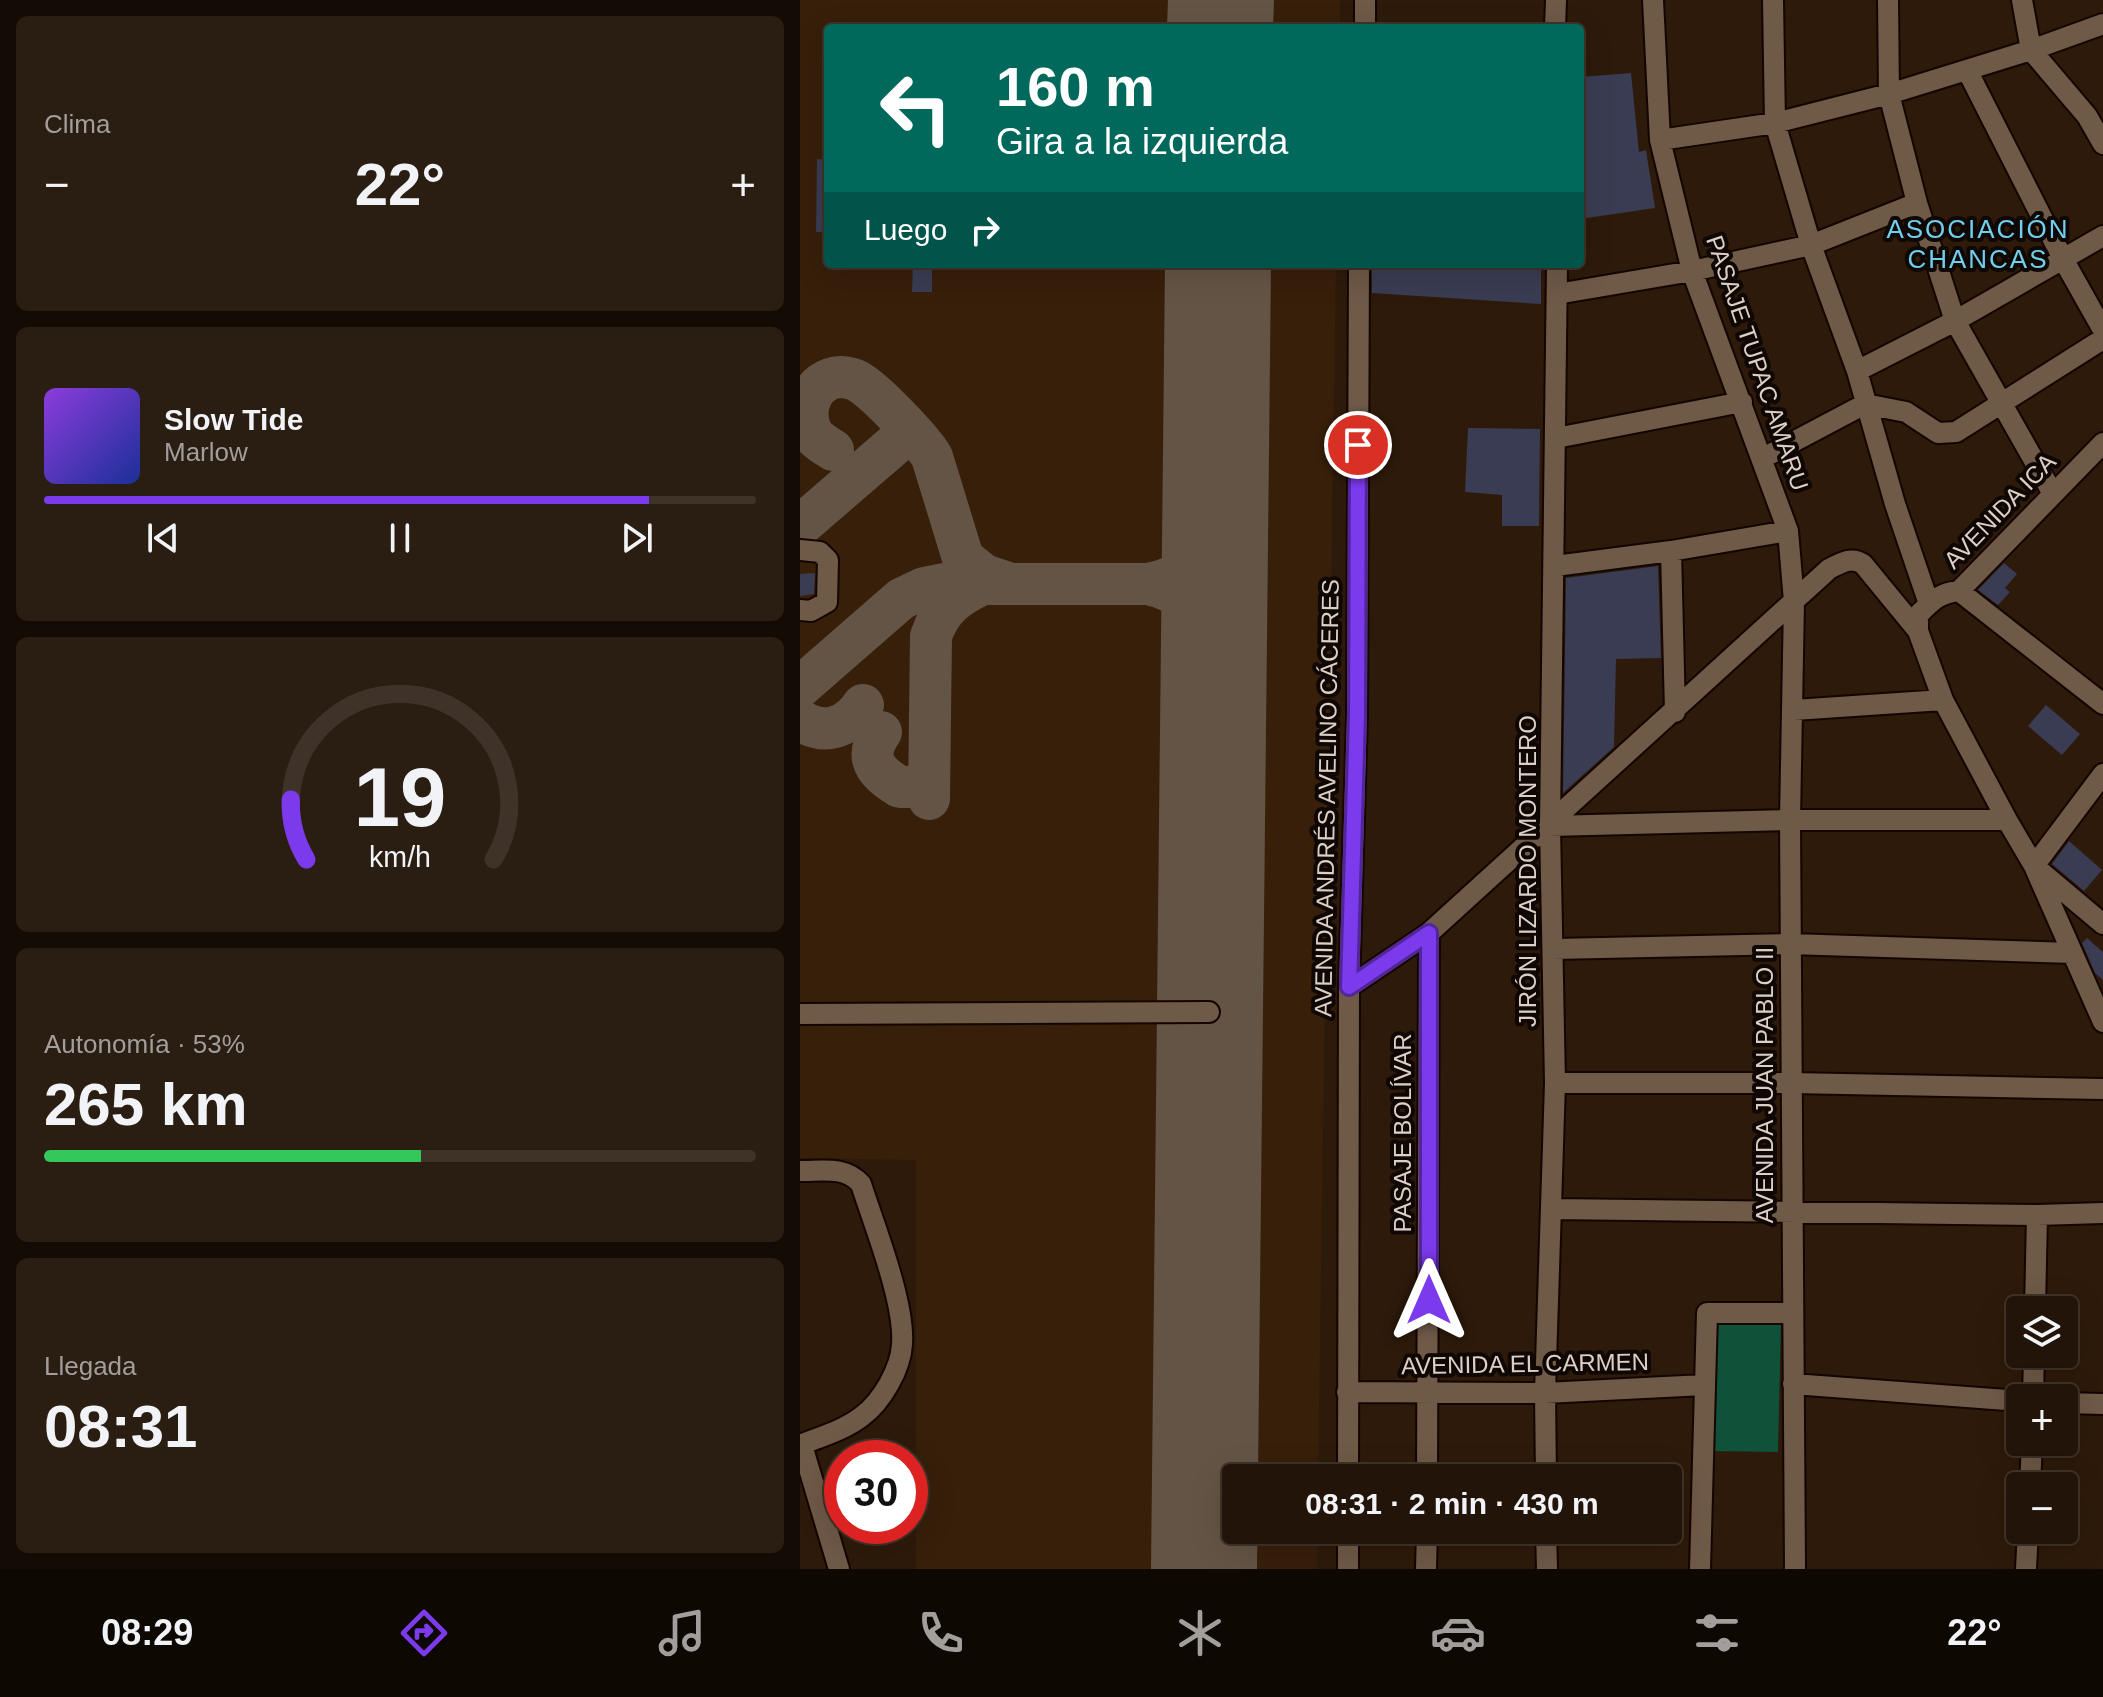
<!DOCTYPE html>
<html lang="es">
<meta charset="utf-8">
<style>
body{margin:0;font-family:Helvetica,sans-serif;background:#2a1d12;color:#f1f3f6;height:100vh;display:flex;flex-direction:column;font-size:30px;white-space:nowrap}
*{box-sizing:border-box;margin:0}
p{font-size:26px;color:#a29e9c}
.icon{flex:none;width:44px;height:44px;fill:none;stroke:currentColor;stroke-width:2;stroke-linecap:round;stroke-linejoin:round}
.map{position:relative;flex:1;overflow:hidden}
.sheet{display:flex;flex-direction:column;gap:16px;padding:16px;background:#130b04;width:800px}
.sheet>*{flex:none}
.banner{position:absolute;left:24px;top:24px;width:760px;height:244px;border-radius:8px;box-shadow:0 8px 32px #0002,0 0 0 2px #3f3329;background:#00695c;color:#fff;overflow:hidden}
.fabs{position:absolute;left:1206px;top:1296px;display:grid;gap:16px}
.fabs a{display:grid;place-items:center;width:72px;height:72px;border-radius:8px;background:#221408;box-shadow:0 8px 32px #0002,0 0 0 2px #3f3329;font-size:40px}
.speed{position:absolute;left:24px;top:1440px;display:flex;gap:16px;font-size:40px;font-weight:700;text-align:center}
.speed>*{display:grid;place-content:center;width:104px;height:104px;border-radius:50%;background:#221408;box-shadow:0 8px 32px #0002,0 0 0 2px #3f3329;line-height:1}
.speed .limit{border:12px solid #d22;background:#fff;color:#111}
.pin{position:absolute;display:grid;place-items:center;width:68px;height:68px;color:#fff;margin:-34px;border:4px solid #fff;border-radius:50%;box-shadow:0 2px 8px #0007}
.me{position:absolute;width:88px;margin:-44px;rotate:0deg;stroke-linejoin:round;filter:drop-shadow(0 0 6px #0008)}
.turn{display:flex;align-items:center;gap:28px;height:168px;padding:0 40px;font-size:36px}
.turn .icon{width:104px;height:104px;stroke-width:2.5}
.turn b{display:block;font-size:56px;line-height:68px}
.then{display:flex;align-items:center;height:76px;padding:0 40px;background:#0003;gap:16px;font-size:30px}
.big{font-size:60px;font-weight:700;line-height:1.1}
.sheet .card{flex:1;display:flex;flex-direction:column;justify-content:center;gap:12px;min-width:0;padding:0 28px;border-radius:12px;background:#2a1d12}
.sheet .dial{align-items:center;gap:0}
.dial svg{height:208px;overflow:visible;fill:none;stroke:#3f3329;stroke-width:7;stroke-linecap:round;text-anchor:middle}
.dial text{fill:#f1f3f6;stroke:none}
.song{display:flex;align-items:center;gap:24px}
.cover{width:96px;height:96px;border-radius:12px;background:linear-gradient(135deg,hsl(270 70% 55%),hsl(230 70% 35%))}
.played{height:8px;border-radius:4px;background:linear-gradient(90deg,#7c3aed 85%,#3f3329 85%)}
.keys{display:flex;justify-content:space-around;direction:ltr}
.heat{display:flex;justify-content:space-between;align-items:center;font-size:44px;direction:ltr}
.charge{height:12px;border-radius:6px;background:linear-gradient(90deg,#34c759 53%,#3f3329 0)}
.trip{position:absolute;left:422px;top:1464px;width:460px;height:80px;border-radius:8px;background:#221408;box-shadow:0 8px 32px #0002,0 0 0 2px #3f3329;font-weight:700;line-height:80px;text-align:center}
.tab-bar{display:flex;height:128px;justify-content:space-around;align-items:center;background:#0e0803;color:#a29e9c}
.tab-bar .icon{width:56px;height:56px}
.tab-bar .current{color:#7c3aed}
.tab-bar b{font-size:36px;color:#f1f3f6}
main{display:flex;flex:1;min-height:0}
.map>svg:first-child{display:block}
.built{fill:#371f0a}
.green{fill:#0f5139}
.lines{fill:none;stroke-linecap:round;stroke-linejoin:round}
.taxiway{stroke:#645445;stroke-width:42}
.runway{stroke:#645445;stroke-width:106}
.building{fill:#3a3c53}
.minor-casing{stroke:#140500;stroke-width:24}
.minor{stroke:#6f5947;stroke-width:20}
.route-casing{stroke:#51269a;stroke-width:20}
.route{stroke:#7c3aed;stroke-width:14}
.labels{text-anchor:middle;stroke-width:8;stroke-linejoin:round;paint-order:stroke}
.street-label{font-size:24px;fill:#dccfc5;stroke:#0f0703}
.neighbourhood-label{font-size:26px;letter-spacing:2px;fill:#6fcfed;stroke:#0f0703}
</style>
<main>
<section class="sheet">
<div class="card"><p>Clima</p>
<div class="heat"><a>−</a><b class="big">22°</b><a>+</a></div>
</div>
<div class="card">
<div class="song"><i class="cover"></i><div><b>Slow Tide</b><p>Marlow</p></div></div>
<div class="played"></div>
<div class="keys"><svg class="icon" aria-label="previous" viewBox="0 0 24 24"><path d="M18 5L8 12l10 7zM5 5v14"/></svg><svg class="icon" aria-label="pause" viewBox="0 0 24 24"><path d="M8 5v14M16 5v14"/></svg><svg class="icon" aria-label="next" viewBox="0 0 24 24"><path d="M6 5l10 7-10 7zM19 5v14"/></svg></div>
</div>
<div class="card dial"><svg viewBox="0 0 100 80">
<path d="M14 69A42 42 0 1 1 86 69"/>
<path d="M14 69A42 42 0 0 1 8 46" stroke="#7c3aed"/>
<text x="50" y="56" font-size="32" font-weight="700">19</text>
<text x="50" y="72" font-size="11">km/h</text>
</svg></div>
<div class="card"><p>Autonomía · 53%</p><b class="big">265 km</b><div class="charge"></div></div>
<div class="card"><p>Llegada</p><b class="big">08:31</b></div>
</section>
<div class="map">
<svg width="1303" height="1569" viewBox="0 0 1303 1569">
<rect width="100%" height="100%" fill="#2d1a0a"/>
<path class="built" d="M 0,0 L 540,0 L 540,28 L 28,28 L 28,264 L 536,264 L 518,1478 L 436,1478 L 436,1530 L 517,1530 L 517,1569 L 116,1569 L 116,1160 L 0,1158 Z"/>
<path class="green" d="M 912,1320 L 981,1321 L 978,1452 L 909,1451 Z"/>
<g class="lines">
<path class="taxiway" d="M 33,450 C 26,446 19,442 13,435 C 0,412 11,378 41,377 C 46,377 55,379 59,382 C 75,391 123,441 132,457 L 163,558 L 184,575 L 205,582
M 0,526 L 110,431
M 347,584 C 390,577 399,557 415,519
M 0,687 L 101,599 L 124,588 L 144,584 L 347,584 C 383,591 400,612 414,645
M 0,720 C 24,736 47,728 63,705
M 81,732 C 63,758 76,773 100,787 L 129,786
M 129,799 L 131,636 C 141,607 157,596 185,583"/>
<path class="runway" d="M 420,28 L 421,0
M 404,1569 L 418,264"/>
</g>
<path class="building" d="M 831,73 L 839,152 L 846,150 L 855,208 L 780,219 L 780,77 Z
M 17,159 L 28,160 L 28,232 L 16,232 Z
M 113,264 L 132,264 L 132,292 L 112,292 Z
M 572,264 L 741,264 L 741,304 L 572,293 Z
M 668,428 L 740,429 L 739,526 L 702,526 L 702,495 L 665,492 Z
M 1204,563 L 1217,574 L 1205,588 L 1210,592 L 1198,605 L 1178,590 Z
M 858,566 L 861,658 L 816,659 L 814,747 L 763,793 L 766,578 Z
M 15,573 L 14,594 L 0,596 L 0,574 Z
M 1246,705 L 1280,734 L 1262,755 L 1228,726 Z
M 1269,841 L 1302,870 L 1284,891 L 1252,864 Z
M 1287,938 L 1303,952 L 1303,980 L 1295,973 L 1282,943 Z"/>
<g class="lines">
<g class="minor-casing">
<path id="minor" d="M 853,0 L 860,140 L 892,271 L 988,531 L 994,601 L 990,820 L 995,1569
M 973,0 L 975,123 L 1011,245 L 1057,371 L 1095,504 L 1129,604
M 1088,0 L 1089,94 L 1117,203 L 1155,321 L 1253,494
M 1222,0 L 1231,50 L 1287,116 L 1303,144
M 565,28 L 565,0
M 755,28 L 756,0
M 1167,70 L 1263,259 L 1303,330
M 860,140 L 975,123 L 1089,94 L 1231,50 L 1303,24
M 757,294 L 892,271 L 1011,245 L 1117,203
M 1057,371 L 1155,321 L 1303,236
M 756,438 L 942,402
M 1303,443 L 1159,591 C 1139,593 1132,601 1118,615 L 1118,631 L 1143,700 L 1207,820 L 1234,866 L 1303,1022
M 963,458 L 1065,404 L 1106,412 L 1138,433 L 1156,432 L 1303,339
M 0,550 L 20,552 L 28,560 L 27,602 L 11,611 L 0,610
M 871,551 L 875,712
M 755,566 L 871,551 L 988,531
M 1159,591 L 1303,704
M 994,710 L 1143,700
M 1303,774 L 1234,866 L 1303,924
M 750,826 L 990,820 L 1207,820
M 754,949 L 990,944 L 1272,953
M 549,987 L 629,933 L 1029,569 C 1041,563 1051,556 1063,564 L 1118,631
M 0,1014 L 409,1012
M 755,1083 L 992,1083 L 1303,1089
M 0,1171 C 23,1171 45,1166 61,1184 C 74,1225 105,1302 102,1344 C 101,1368 82,1402 61,1417 C 44,1430 20,1437 0,1445
M 752,1209 L 1237,1215 L 1303,1213
M 1235,1310 L 1237,1215
M 993,1384 L 1220,1401
M 547,1392 L 745,1393 L 904,1385
M 1233,1398 L 1234,1354
M 1264,1403 L 1303,1404
M 0,1447 L 4,1452 L 39,1569
M 548,1478 L 549,987 L 557,716 L 559,264
M 627,1478 L 629,933
M 746,1478 L 745,1393 L 755,1083 L 750,826 L 757,264
M 1230,1486 L 1232,1442
M 548,1530 L 548,1569
M 746,1530 L 747,1569
M 626,1569 L 627,1530
M 900,1569 L 907,1313 L 992,1313
M 1226,1569 L 1228,1530"/>
</g>
<use href="#minor" class="minor"/>
</g>
<g class="lines">
<g class="route-casing">
<path id="route" d="M 558,445 L 557,716 L 549,987 L 629,933 L 629,1300"/>
</g>
<use href="#route" class="route"/>
</g>
<g class="labels">
<g class="street-label">
<text transform="translate(957 363) rotate(71)" y="8">PASAJE TUPAC AMARU</text>
<text transform="translate(1200 511) rotate(-46)" y="8">AVENIDA ICA</text>
<text transform="translate(527 798) rotate(-89)" y="8">AVENIDA ANDRÉS AVELINO CÁCERES</text>
<text transform="translate(728 871) rotate(-90)" y="8">JIRÓN LIZARDO MONTERO</text>
<text transform="translate(965 1085) rotate(-90)" y="8">AVENIDA JUAN PABLO II</text>
<text transform="translate(603 1133) rotate(-90)" y="8">PASAJE BOLÍVAR</text>
<text transform="translate(725 1364) rotate(-1)" y="8">AVENIDA EL CARMEN</text>
</g>
<g class="neighbourhood-label">
<text x="1178" y="238">ASOCIACIÓN<tspan x="1178" dy="30">CHANCAS</tspan></text>
</g>
</g>
</svg>
<div class="fabs">
<a><svg class="icon" aria-label="layers" viewBox="0 0 24 24"><path d="M12 4l9 5-9 5-9-5zM3 14l9 5 9-5"/></svg></a>
<a>+</a>
<a>−</a>
</div>
<div class="speed"><div class="limit">30</div></div>
<div class="pin" style="left:558px;top:445px;background:#d93025"><svg class="icon" aria-label="arrive" viewBox="0 0 24 24"><path d="M6 21V4h12l-3 4 3 4H6"/></svg></div>
<svg class="me" style="left:629px;top:1300px" viewBox="-20 -20 40 40"><path d="M0-17L14 15 0 8-14 15z" fill="#7c3aed" stroke="#fff" stroke-width="4"/></svg>
<div class="trip">08:31 · 2 min · 430 m</div>
<div class="banner">
<div class="turn"><svg class="icon" aria-label="left" viewBox="0 0 24 24"><path d="M17 20v-9H6M10 6l-5 5 5 5"/></svg><div><b>160 m</b>Gira a la izquierda</div></div>
<div class="then">Luego<svg class="icon" aria-label="right" viewBox="0 0 24 24"><path d="M7 20v-9h11M14 6l5 5-5 5"/></svg></div>
</div>
</div>
</main>
<nav class="tab-bar">
<b>08:29</b>
<svg class="icon current" aria-label="directions" viewBox="0 0 24 24"><path d="M12 3l9 9-9 9-9-9zM9 14v-3h6M13 9l2 2-2 2"/></svg>
<svg class="icon" aria-label="music" viewBox="0 0 24 24"><path d="M9 18V5l10-2v13"/><circle cx="6" cy="18" r="3"/><circle cx="16" cy="16" r="3"/></svg>
<svg class="icon" aria-label="phone" viewBox="0 0 24 24"><path d="M5 4h4l2 5-3 2q2 4 5 5l2-3 5 2v4C11 20 4 13 5 4z"/></svg>
<svg class="icon" aria-label="climate" viewBox="0 0 24 24"><path d="M12 3v18M4 7l16 10M4 17L20 7"/></svg>
<svg class="icon" aria-label="car" viewBox="0 0 24 24"><path d="M5 17H2v-5l4-1 3-4h7l3 4 3 1v5h-3M9 17h6M6 11h13"/><circle cx="7" cy="17" r="2"/><circle cx="17" cy="17" r="2"/></svg>
<svg class="icon" aria-label="filters" viewBox="0 0 24 24"><path d="M4 7h16M4 17h16"/><circle cx="9" cy="7" r="2"/><circle cx="15" cy="17" r="2"/></svg>
<b>22°</b>
</nav>
